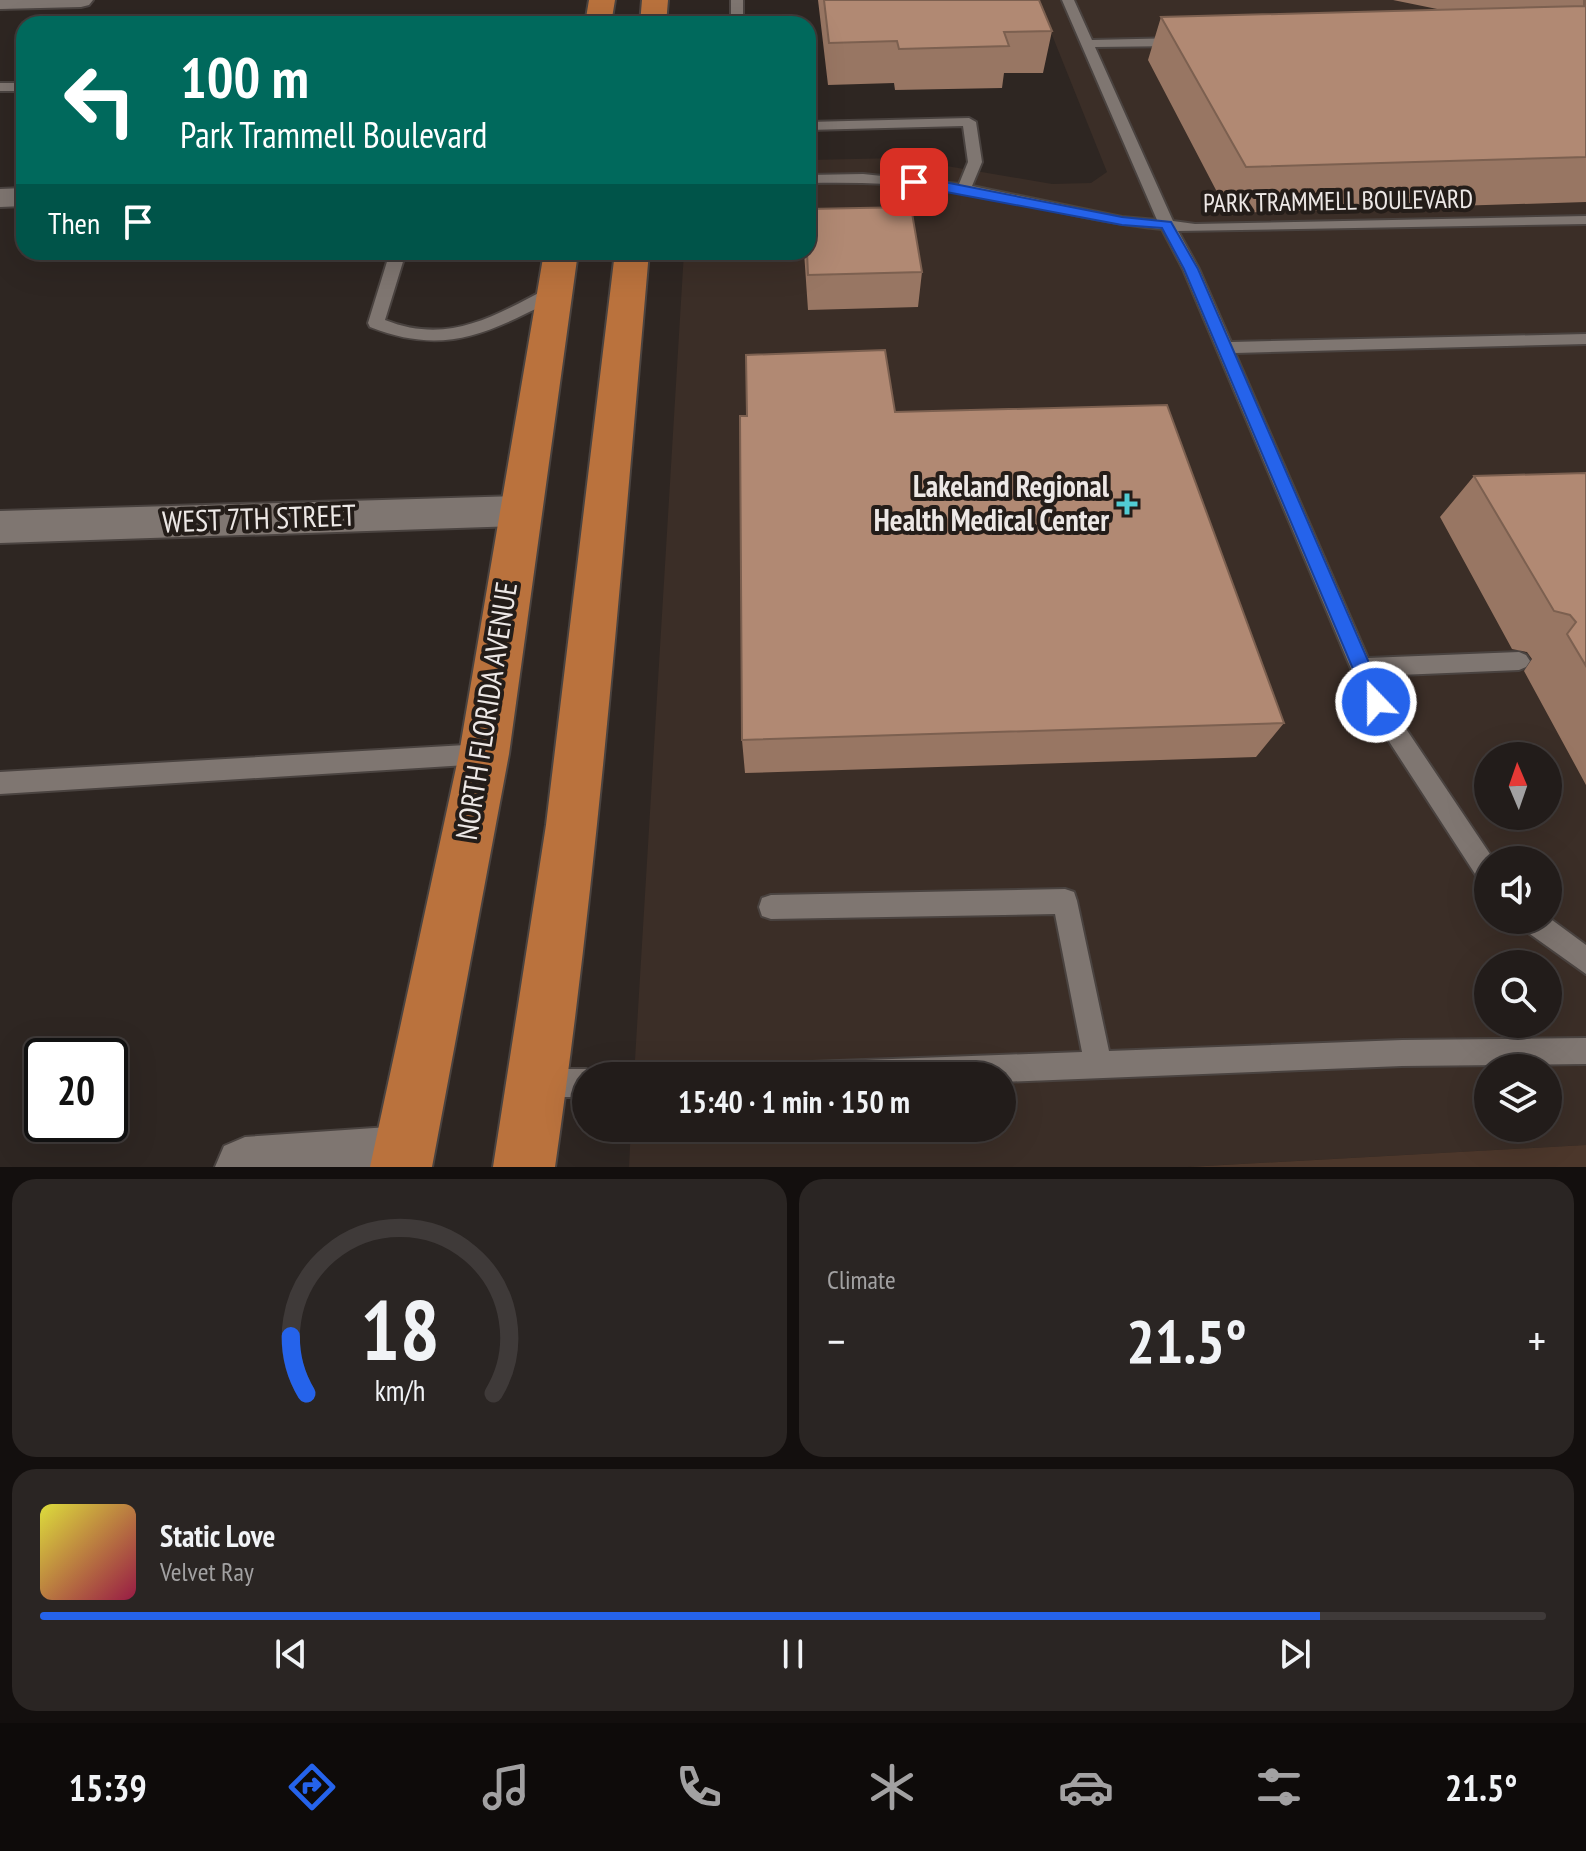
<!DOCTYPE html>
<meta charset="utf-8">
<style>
body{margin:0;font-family:"PT Sans Narrow",sans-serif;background:#2a2523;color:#f1f3f6;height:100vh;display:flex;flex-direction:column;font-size:30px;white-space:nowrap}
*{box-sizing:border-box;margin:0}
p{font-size:26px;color:#a2a1a2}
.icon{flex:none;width:44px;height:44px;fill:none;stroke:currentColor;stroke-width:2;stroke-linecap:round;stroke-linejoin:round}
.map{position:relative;height:1167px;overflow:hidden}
.details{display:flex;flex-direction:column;gap:12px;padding:12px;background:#130f0e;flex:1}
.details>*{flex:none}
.top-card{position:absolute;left:16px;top:16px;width:800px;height:244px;border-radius:24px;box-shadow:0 8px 32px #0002,0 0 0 2px #3f3a39;background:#00695c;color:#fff;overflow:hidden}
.needle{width:52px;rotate:358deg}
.tools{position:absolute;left:1474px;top:742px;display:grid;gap:16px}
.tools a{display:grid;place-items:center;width:88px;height:88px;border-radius:50%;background:#221c1a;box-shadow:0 8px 32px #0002,0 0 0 2px #3f3a39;font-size:40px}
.speed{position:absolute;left:24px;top:1038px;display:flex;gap:16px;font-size:40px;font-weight:700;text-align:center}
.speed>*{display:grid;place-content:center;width:104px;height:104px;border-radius:50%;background:#221c1a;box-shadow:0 8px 32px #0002,0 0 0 2px #3f3a39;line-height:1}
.speed .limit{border:4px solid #111;border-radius:12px;background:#fff;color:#111}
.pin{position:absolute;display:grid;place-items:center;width:68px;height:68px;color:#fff;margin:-34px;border-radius:16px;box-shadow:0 4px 12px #0006}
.me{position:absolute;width:88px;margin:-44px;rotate:338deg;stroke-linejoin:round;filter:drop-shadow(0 0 6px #0008)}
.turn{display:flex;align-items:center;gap:28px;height:168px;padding:0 32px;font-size:36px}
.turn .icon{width:104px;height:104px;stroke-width:2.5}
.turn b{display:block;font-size:56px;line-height:68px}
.then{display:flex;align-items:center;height:76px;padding:0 32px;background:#0003;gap:16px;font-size:30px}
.big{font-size:60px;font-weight:700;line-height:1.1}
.details .widget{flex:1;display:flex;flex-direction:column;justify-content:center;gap:12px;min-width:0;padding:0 28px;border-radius:24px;background:#2a2523}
.details .dial{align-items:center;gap:0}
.dial svg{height:208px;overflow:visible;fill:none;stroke:#3f3a39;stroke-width:7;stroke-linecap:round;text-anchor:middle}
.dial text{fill:#f1f3f6;stroke:none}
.song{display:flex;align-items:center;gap:24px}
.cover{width:96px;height:96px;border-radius:12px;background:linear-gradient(135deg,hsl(60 70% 55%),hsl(340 70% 35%))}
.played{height:8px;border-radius:4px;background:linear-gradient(90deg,#2563eb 85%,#3f3a39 85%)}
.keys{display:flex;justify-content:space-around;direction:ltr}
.heat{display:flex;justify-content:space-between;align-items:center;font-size:44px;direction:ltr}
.details .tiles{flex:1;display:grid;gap:12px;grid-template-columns:1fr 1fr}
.widget:last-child{grid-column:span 2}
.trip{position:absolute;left:572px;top:1062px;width:444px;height:80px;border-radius:40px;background:#221c1a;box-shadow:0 8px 32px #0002,0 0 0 2px #3f3a39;font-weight:700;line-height:80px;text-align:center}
.dock{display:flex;height:128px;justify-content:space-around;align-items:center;background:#0e0b0a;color:#a2a1a2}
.dock .icon{width:56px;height:56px}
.dock .selected{color:#2563eb}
.dock b{font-size:36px;color:#f1f3f6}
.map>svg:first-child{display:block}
.built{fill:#3b2e27;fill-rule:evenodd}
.green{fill:#4c372b}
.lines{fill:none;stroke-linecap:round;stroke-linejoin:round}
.service-casing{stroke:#4a4340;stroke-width:4}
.minor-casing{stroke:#4a4340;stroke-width:4}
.primary-casing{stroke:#4a4340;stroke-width:4}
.service{fill:#7f7671;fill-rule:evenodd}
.minor{fill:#7f7671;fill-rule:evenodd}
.primary{fill:#ba723d;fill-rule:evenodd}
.wall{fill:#987663}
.building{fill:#b18973;stroke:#7c6050;stroke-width:2}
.route{fill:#2563eb;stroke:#184099;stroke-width:2}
.poi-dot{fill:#51ccd3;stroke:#241d19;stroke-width:3}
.labels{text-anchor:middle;stroke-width:8;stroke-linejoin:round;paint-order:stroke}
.far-street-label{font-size:26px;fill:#ede8e6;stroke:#241d19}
.poi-label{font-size:30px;font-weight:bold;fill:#ede8e6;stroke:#241d19;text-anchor:end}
.street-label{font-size:30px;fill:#ede8e6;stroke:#241d19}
</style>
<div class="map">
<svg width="1586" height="1167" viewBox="0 0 1586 1167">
<rect width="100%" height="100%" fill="#2e2622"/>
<path class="built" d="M 1038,0 L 1586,0 L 1586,1145 L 1188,1167 L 629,1167 L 631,1128 L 1002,1128 L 1002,1076 L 634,1076 L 684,252 L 808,252 L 808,160 L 900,158 L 1052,184 L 1091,183 L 1107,172 ZM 1488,756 L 1548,756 L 1548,816 L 1488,816 ZM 1488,860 L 1548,860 L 1548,920 L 1488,920 ZM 1488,964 L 1548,964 L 1548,1024 L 1488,1024 ZM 1488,1068 L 1548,1068 L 1548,1128 L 1488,1128 Z"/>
<path class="green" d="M 1586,1145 L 1586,1167 L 1188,1167 Z"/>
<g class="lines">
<g class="service-casing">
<path id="service" d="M 731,0 L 743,0 L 743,24 L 731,24 Z
M 1062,0 L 1074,0 L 1092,40 L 1180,38 L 1186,42 L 1180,46 L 1095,47 L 1173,221 L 1195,224 L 1586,216 L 1586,224 L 1178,231 L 1199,269 L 1231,342 L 1586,334 L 1586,344 L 1235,353 L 1368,658 L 1519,652 L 1526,655 L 1530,661 L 1526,667 L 1519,670 L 1375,676 L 1384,696 L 1494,860 L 1488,860 L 1488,884 L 1479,880 L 1368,709 L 1183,269 L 1162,229 C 1086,222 1013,198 937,188 C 894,183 851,182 808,183 L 808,175 L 863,174 L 959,184 L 968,162 L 963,126 L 808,130 L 808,122 L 969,118 L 976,122 L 982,162 L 972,186 L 1122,217 L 1157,220 Z
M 0,83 L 24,83 L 24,91 L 0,91 Z
M 390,252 L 406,252 L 385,320 C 448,345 493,317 548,288 L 554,287 L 562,292 C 553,302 537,308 525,314 C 469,342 429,350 370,327 L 368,323 Z
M 483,744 L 491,747 L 494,754 L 491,761 L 483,764 L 0,794 L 0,772 Z
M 1065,889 L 1074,892 L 1077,901 L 1109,1051 L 1402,1040 L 1586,1038 L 1586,1064 L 1402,1066 L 1002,1082 L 1002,1076 L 798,1076 L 802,1066 L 812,1062 L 1082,1052 L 1055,914 L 771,919 L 762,916 L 759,907 L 762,898 L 771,895 Z
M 1548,917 L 1586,945 L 1586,974 L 1523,929 L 1520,920 L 1548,920 Z
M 542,1069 L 586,1069 L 597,1076 L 586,1076 L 586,1097 L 542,1097 L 532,1093 L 528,1083 L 532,1073 Z"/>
</g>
<g class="minor-casing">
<path id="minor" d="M 0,0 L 93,0 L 89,5 L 81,7 L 0,9 Z
M 24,188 L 24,206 L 0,207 L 0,189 Z
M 519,496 L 533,500 L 539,511 L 533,522 L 519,526 L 0,543 L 0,511 Z
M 403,1126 L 424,1135 L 433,1156 L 428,1167 L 215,1167 L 224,1146 L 245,1137 Z"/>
</g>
<g class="primary-casing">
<path id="primary" d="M 589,0 L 615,0 L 611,24 L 585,24 Z
M 642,0 L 668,0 L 666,24 L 640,24 Z
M 544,252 L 578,252 L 509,754 L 432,1167 L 370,1167 L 459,754 Z
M 615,252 L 649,252 C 622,558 599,863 555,1167 L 493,1167 L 546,825 Z"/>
</g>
<use href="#service" class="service"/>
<use href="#minor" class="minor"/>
<use href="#primary" class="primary"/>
</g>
<path class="wall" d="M 818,0 L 1039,0 L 1052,31 L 1043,73 L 1004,73 L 1002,88 L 895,90 L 894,83 L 828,85 Z
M 1393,0 L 1586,0 L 1586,202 L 1228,213 L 1148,60 L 1161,17 L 1442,10 Z
M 804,252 L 922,272 L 918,307 L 808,310 Z
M 895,412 L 1284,723 L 1256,757 L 745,773 L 742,740 Z
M 1586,473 L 1586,785 L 1524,671 L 1532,659 L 1527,652 L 1512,649 L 1440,517 L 1474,476 Z"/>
<path class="building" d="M 824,0 L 1039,0 L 1052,31 L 1004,32 L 1009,46 L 899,49 L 897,41 L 829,43 Z
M 1584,0 L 1586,0 L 1586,157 L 1246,167 L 1161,17 L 1584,6 Z
M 911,207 L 922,272 L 808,275 L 807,252 L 808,252 L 808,209 Z
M 885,350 L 895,412 L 1167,405 L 1284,723 L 742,740 L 740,416 L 747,416 L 746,355 Z
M 1586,473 L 1586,666 L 1567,634 L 1576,622 L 1570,615 L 1554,611 L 1474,476 Z"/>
<path class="route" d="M 914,178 L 939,181 L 1122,217 L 1171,222 L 1198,269 L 1386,702 L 1383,708 L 1376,711 L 1369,708 L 1367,702 L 1184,269 L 1162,228 L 1122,225 L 909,185 L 907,182 Z"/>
<path class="poi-dot" d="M1123 492h8v8h8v8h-8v8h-8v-8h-8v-8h8z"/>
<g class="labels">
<g class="far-street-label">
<text transform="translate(1338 201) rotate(-1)" y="9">PARK TRAMMELL BOULEVARD</text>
</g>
<g class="poi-label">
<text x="1109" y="497">Lakeland Regional<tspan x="1109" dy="34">Health Medical Center</tspan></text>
</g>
<g class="street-label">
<text transform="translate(259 519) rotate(-2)" y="10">WEST 7TH STREET</text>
<text transform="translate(487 711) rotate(-81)" y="10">NORTH FLORIDA AVENUE</text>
</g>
</g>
</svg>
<div class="tools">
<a><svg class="needle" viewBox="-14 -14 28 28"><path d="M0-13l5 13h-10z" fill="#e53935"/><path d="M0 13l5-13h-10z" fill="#a2a1a2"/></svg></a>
<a><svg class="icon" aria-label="sound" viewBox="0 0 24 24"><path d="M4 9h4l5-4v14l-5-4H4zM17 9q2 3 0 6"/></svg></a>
<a><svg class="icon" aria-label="search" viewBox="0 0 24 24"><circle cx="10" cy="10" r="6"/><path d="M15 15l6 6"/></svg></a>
<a><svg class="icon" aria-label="layers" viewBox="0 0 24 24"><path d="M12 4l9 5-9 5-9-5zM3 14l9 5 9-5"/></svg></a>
</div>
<div class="speed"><div class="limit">20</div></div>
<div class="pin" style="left:914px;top:182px;background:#d93025"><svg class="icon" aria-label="arrive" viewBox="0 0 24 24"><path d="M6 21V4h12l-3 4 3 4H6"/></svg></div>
<svg class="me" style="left:1376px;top:702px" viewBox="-20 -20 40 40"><circle r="17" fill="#2563eb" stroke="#fff" stroke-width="3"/><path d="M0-11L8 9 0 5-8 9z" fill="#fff"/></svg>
<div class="trip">15:40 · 1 min · 150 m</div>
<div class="top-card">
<div class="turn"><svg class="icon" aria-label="left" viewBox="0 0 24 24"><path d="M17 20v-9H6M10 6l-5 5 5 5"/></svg><div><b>100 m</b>Park Trammell Boulevard</div></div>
<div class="then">Then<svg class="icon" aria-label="arrive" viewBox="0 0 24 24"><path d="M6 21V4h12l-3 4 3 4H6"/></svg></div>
</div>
</div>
<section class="details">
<div class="tiles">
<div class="widget dial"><svg viewBox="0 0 100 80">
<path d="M14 69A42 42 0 1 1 86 69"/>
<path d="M14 69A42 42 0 0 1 8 47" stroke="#2563eb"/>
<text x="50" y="56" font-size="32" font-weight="700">18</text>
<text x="50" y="72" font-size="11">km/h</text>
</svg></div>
<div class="widget"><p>Climate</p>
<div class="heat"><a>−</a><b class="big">21.5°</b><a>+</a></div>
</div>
<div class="widget">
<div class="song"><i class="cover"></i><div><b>Static Love</b><p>Velvet Ray</p></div></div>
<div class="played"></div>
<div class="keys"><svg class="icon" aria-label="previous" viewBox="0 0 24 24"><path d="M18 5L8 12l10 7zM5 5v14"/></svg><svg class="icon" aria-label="pause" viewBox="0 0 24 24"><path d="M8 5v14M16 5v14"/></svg><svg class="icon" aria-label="next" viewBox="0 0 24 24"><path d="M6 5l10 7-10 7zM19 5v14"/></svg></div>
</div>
</div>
</section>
<nav class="dock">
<b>15:39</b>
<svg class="icon selected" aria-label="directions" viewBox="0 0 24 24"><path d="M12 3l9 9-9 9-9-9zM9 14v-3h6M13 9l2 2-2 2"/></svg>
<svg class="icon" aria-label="music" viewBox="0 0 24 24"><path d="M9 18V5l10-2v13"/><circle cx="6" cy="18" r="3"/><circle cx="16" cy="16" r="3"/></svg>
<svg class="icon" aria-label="phone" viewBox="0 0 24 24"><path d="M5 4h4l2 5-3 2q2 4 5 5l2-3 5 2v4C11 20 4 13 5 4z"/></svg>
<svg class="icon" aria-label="climate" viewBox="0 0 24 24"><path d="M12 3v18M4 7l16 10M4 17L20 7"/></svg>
<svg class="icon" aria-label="car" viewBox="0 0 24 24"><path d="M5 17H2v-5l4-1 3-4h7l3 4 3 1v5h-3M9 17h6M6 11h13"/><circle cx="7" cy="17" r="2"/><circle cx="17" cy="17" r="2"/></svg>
<svg class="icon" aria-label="filters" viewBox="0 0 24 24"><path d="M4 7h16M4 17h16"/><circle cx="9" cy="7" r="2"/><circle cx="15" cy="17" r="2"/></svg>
<b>21.5°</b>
</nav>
